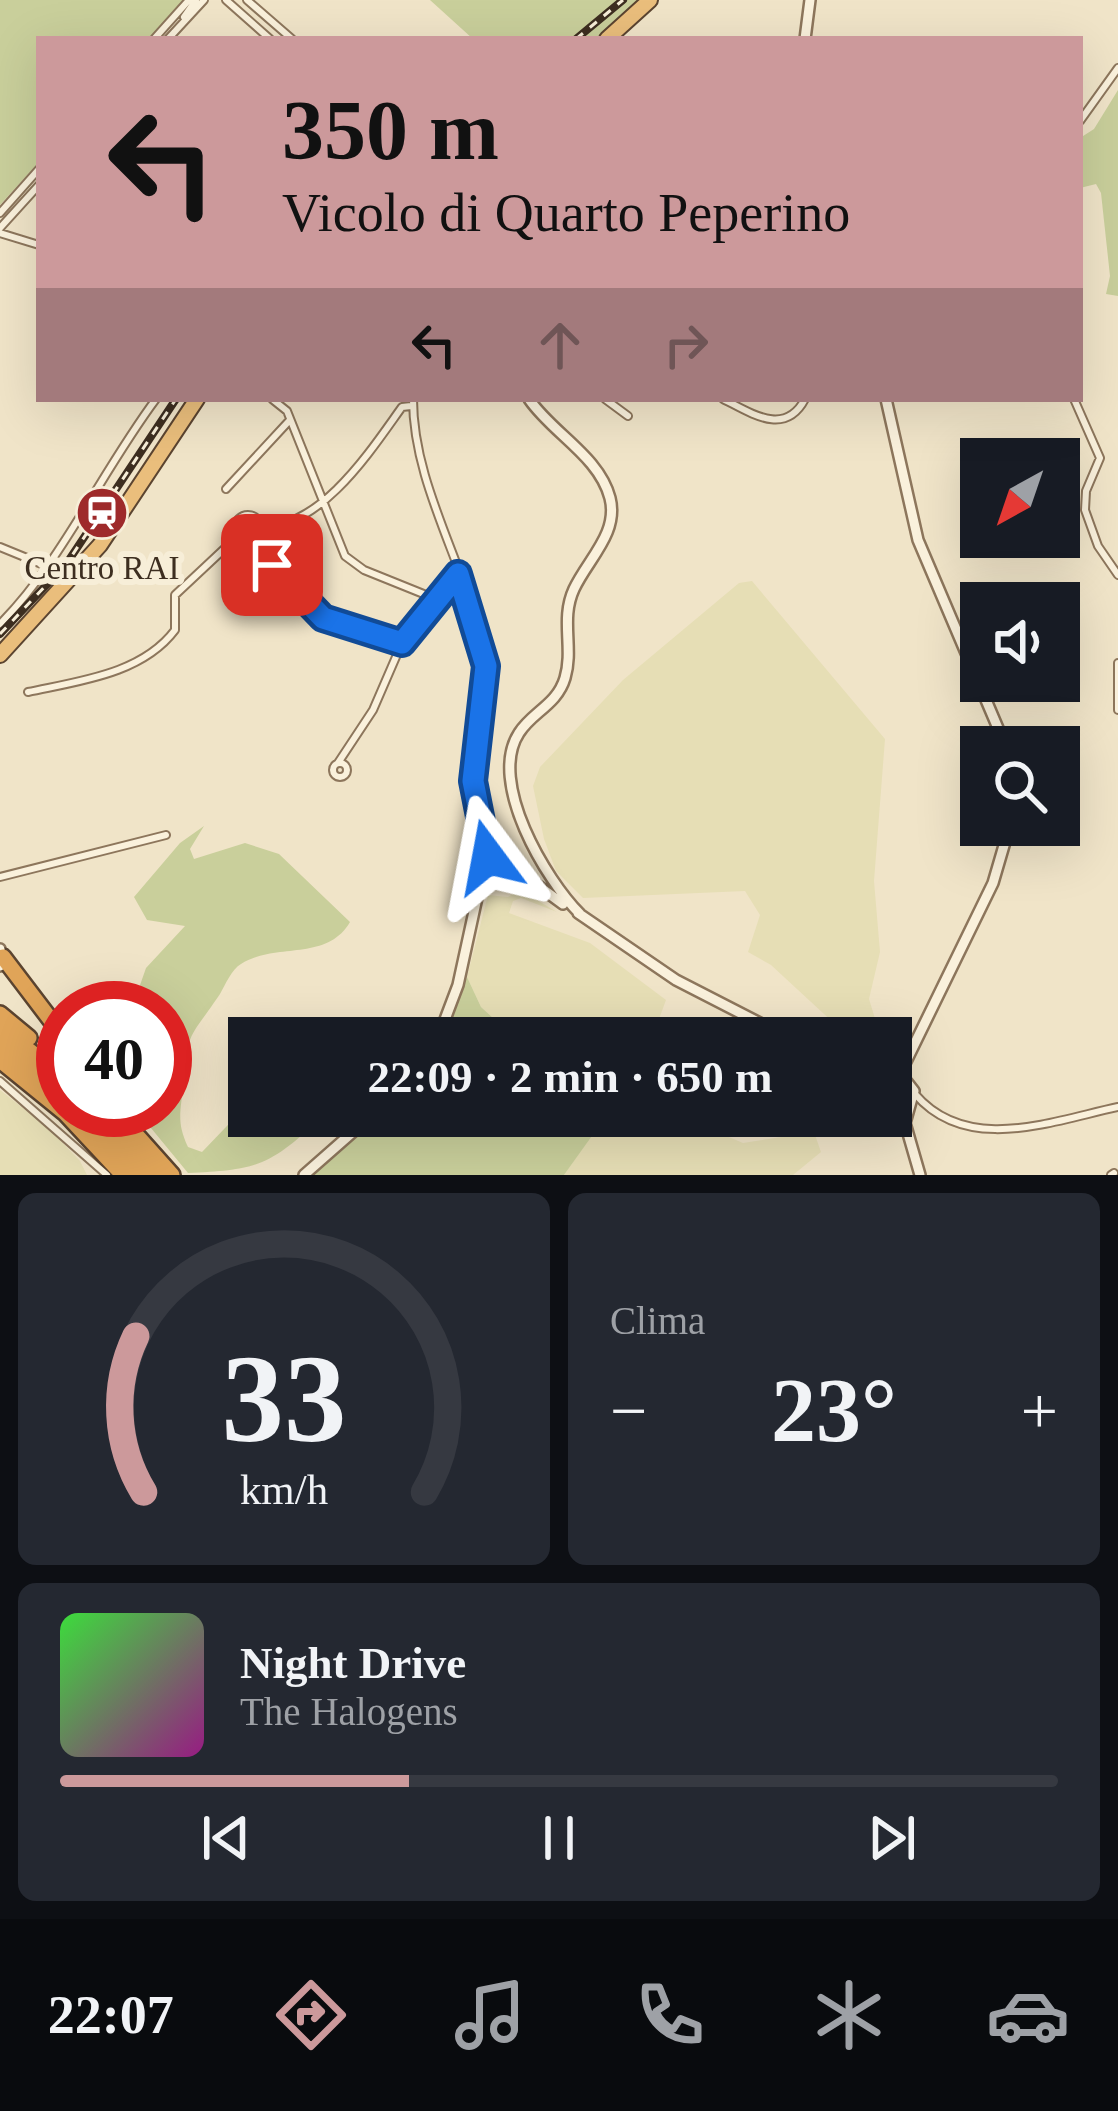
<!DOCTYPE html>
<html lang="it">
<meta charset="utf-8">
<style>
body{margin:0;font-family:Georgia,serif;background:#242831;color:#f1f3f6;height:100vh;display:flex;flex-direction:column;font-size:45px;white-space:nowrap}
*{box-sizing:border-box;margin:0}
p{font-size:39px;color:#9ea1a6}
.icon{flex:none;width:66px;height:66px;fill:none;stroke:currentColor;stroke-width:2;stroke-linecap:round;stroke-linejoin:round}
.map{position:relative;height:1175px;overflow:hidden}
.panel{display:flex;flex-direction:column;gap:18px;padding:18px;background:#0d0f14;flex:1}
.panel>*{flex:none}
.hud{position:absolute;left:36px;top:36px;width:1047px;height:366px;border-radius:0px;box-shadow:0 12px 48px #0002;background:#cc999b;color:#111;overflow:hidden}
.needle{width:78px;rotate:220deg}
.controls{position:absolute;left:960px;top:438px;display:grid;gap:24px}
.controls a{display:grid;place-items:center;width:120px;height:120px;border-radius:0px;background:#171b24;box-shadow:0 12px 48px #0002;font-size:60px}
.speed{position:absolute;left:36px;top:981px;display:flex;gap:24px;font-size:60px;font-weight:700;text-align:center}
.speed>*{display:grid;place-content:center;width:156px;height:156px;border-radius:50%;background:#171b24;box-shadow:0 12px 48px #0002;line-height:1}
.speed .limit{border:18px solid #d22;background:#fff;color:#111}
.pin{position:absolute;display:grid;place-items:center;width:102px;height:102px;color:#fff;margin:-51px;border-radius:24px;box-shadow:0 6px 18px #0006}
.me{position:absolute;width:132px;margin:-66px;rotate:347deg;stroke-linejoin:round;filter:drop-shadow(0 0 9px #0008)}
.turn{display:flex;align-items:center;gap:42px;height:252px;padding:0 48px;font-size:54px}
.turn .icon{width:156px;height:156px;stroke-width:2.5}
.turn b{display:block;font-size:84px;line-height:102px}
.lanes{display:flex;align-items:center;height:114px;padding:0 48px;background:#0003;justify-content:center;gap:60px;direction:ltr}
.lanes .off{opacity:.35}
.big{font-size:90px;font-weight:700;line-height:1.1}
.panel .widget{flex:1;display:flex;flex-direction:column;justify-content:center;gap:18px;min-width:0;padding:0 42px;border-radius:18px;background:#242831}
.panel .dial{align-items:center;gap:0}
.dial svg{height:312px;overflow:visible;fill:none;stroke:#363941;stroke-width:7;stroke-linecap:round;text-anchor:middle}
.dial text{fill:#f1f3f6;stroke:none}
.song{display:flex;align-items:center;gap:36px}
.cover{width:144px;height:144px;border-radius:18px;background:linear-gradient(135deg,hsl(120 70% 55%),hsl(310 70% 35%))}
.played{height:12px;border-radius:6px;background:linear-gradient(90deg,#cc999b 35%,#363941 35%)}
.keys{display:flex;justify-content:space-around;direction:ltr}
.heat{display:flex;justify-content:space-between;align-items:center;font-size:66px;direction:ltr}
.panel .tiles{flex:1;display:grid;gap:18px;grid-template-columns:1fr 1fr}
.widget:last-child{grid-column:span 2}
.trip{position:absolute;left:228px;top:1017px;width:684px;height:120px;border-radius:0px;background:#171b24;box-shadow:0 12px 48px #0002;font-weight:700;line-height:120px;text-align:center}
.tab-bar{display:flex;height:192px;justify-content:space-around;align-items:center;background:#090b0e;color:#9ea1a6}
.tab-bar .icon{width:84px;height:84px}
.tab-bar .current{color:#cc999b}
.tab-bar b{font-size:54px;color:#f1f3f6}
.map>svg:first-child{display:block}
.farmland{fill:#e6deb5}
.green{fill:#c9cf9b}
.lines{fill:none;stroke-linecap:round;stroke-linejoin:round}
.minor-casing{stroke:#8d765c;stroke-width:10}
.tertiary-casing{stroke:#8d765c;stroke-width:14}
.trunk-casing{stroke:#5b4430;stroke-width:18}
.motorway-casing{stroke:#5b4430;stroke-width:20}
.minor{stroke:#faf1dc;stroke-width:6}
.tertiary{stroke:#faf1dc;stroke-width:9}
.trunk{stroke:#eabe7c;stroke-width:14}
.motorway{stroke:#e0a458;stroke-width:15}
.rail-casing{stroke:#3d2e20;stroke-width:8}
.rail{stroke:#f7eed8;stroke-width:3;stroke-dasharray:9;stroke-linecap:butt}
.route-casing{stroke:#114b97;stroke-width:30}
.route{stroke:#1a73e8;stroke-width:21}
.labels{text-anchor:middle;stroke-width:12;stroke-linejoin:round;paint-order:stroke}
.poi-label{font-size:33px;fill:#3d2e20;stroke:#f7eed8}
</style>
<div class="map">
<svg width="1118" height="1175" viewBox="0 0 1118 1175">
<rect width="100%" height="100%" fill="#f0e4c8"/>
<path class="farmland" d="M 752,581 L 885,739 L 874,881 L 880,952 L 869,999 L 881,1038 L 850,1038 L 771,965 L 748,952 L 760,915 L 745,891 L 583,898 L 556,871 L 544,839 L 533,786 L 540,767 L 623,680 L 739,583 Z
M 520,890 L 557,912 L 521,898 L 513,901 L 509,913 L 590,943 L 666,1000 L 652,1038 L 515,1038 L 481,1007 L 467,977 L 488,895 L 508,897 Z
M 0,1090 L 47,1127 L 80,1161 L 87,1175 L 0,1175 Z
M 577,1116 L 710,1116 L 724,1135 L 743,1143 L 814,1132 L 821,1152 L 793,1175 L 564,1175 L 594,1132 Z"/>
<path class="green" d="M 0,0 L 183,0 L 149,39 L 39,39 L 39,162 L 0,205 Z
M 430,0 L 641,0 L 596,39 L 473,39 Z
M 1118,90 L 1118,296 L 1106,294 L 1110,276 L 1101,193 L 1096,184 L 1080,188 L 1080,138 L 1094,129 Z
M 204,826 L 190,849 L 194,859 L 245,843 L 279,854 L 350,922 C 327,962 275,942 241,964 C 232,969 225,985 220,994 C 189,1040 188,1029 183,1085 C 181,1112 176,1121 188,1147 L 202,1152 L 249,1103 L 249,1116 L 324,1116 C 270,1164 262,1170 188,1173 L 137,1111 L 165,1110 L 165,1008 L 132,1008 L 146,968 L 185,926 L 147,920 L 134,897 L 180,843 Z
M 467,977 L 481,1007 L 515,1038 L 444,1038 Z
M 379,1116 L 577,1116 L 594,1133 L 564,1175 L 312,1175 Z"/>
<g class="lines">
<g class="minor-casing">
<path id="minor" d="M 226,0 L 270,39
M 247,0 L 292,39
M 184,17 L 196,0
M 154,39 L 189,0
M 168,39 L 204,0
M 1080,121 L 1118,68
M 0,213 L 39,169
M 0,228 L 39,185
M 0,233 L 39,245
M 272,399 L 287,411 L 345,556 L 364,570 L 436,599
M 413,399 C 413,491 473,575 486,665 C 496,737 459,773 489,856
M 605,399 L 628,416
M 723,399 C 751,413 785,437 805,399
M 1074,399 L 1100,458 L 1086,491 L 1085,510 L 1098,546 L 1118,575
M 226,489 L 289,421
M235 528a13 13 0 1 1 26 0a13 13 0 1 1-26 0Z
M 262,527 C 322,527 371,450 402,407 L 411,406
M 251,540 L 323,618 L 402,643
M 0,547 L 49,567
M 0,624 C 61,563 102,471 156,399
M 1118,663 L 1118,710
M 28,692 C 79,681 142,674 175,630 L 175,595 L 238,536
M333 770a7 7 0 1 1 14 0a7 7 0 1 1-14 0Z
M 338,763 L 373,710 L 402,643 L 458,574
M 0,877 L 166,835
M 0,1081 L 107,1175
M 915,1094 C 967,1155 1052,1121 1118,1107
M 1111,1175 L 1114,1173"/>
</g>
<g class="tertiary-casing">
<path id="tertiary" d="M 805,39 L 810,0
M 529,399 C 552,433 599,456 610,498 C 619,533 588,559 574,589 C 560,619 574,648 565,678 C 557,705 532,712 519,733 C 487,782 546,880 580,914
M 886,399 L 918,540 L 1006,747
M 500,858 L 563,904
M 483,888 L 500,871
M 578,913 L 676,980 L 789,1038
M 0,949 L 0,966
M 438,1038 L 458,985 L 485,861 L 492,855 L 500,858
M 896,1080 L 907,1082 L 914,1091 L 905,1123 L 920,1175
M 897,1080 L 993,883 L 1010,825
M 891,1107 L 908,1107
M 304,1175 L 371,1116"/>
</g>
<g class="trunk-casing">
<path id="trunk" d="M 607,39 L 650,0
M 0,655 L 100,545 L 197,399"/>
</g>
<g class="motorway-casing">
<path id="motorway" d="M 3,957 L 63,1036
M 0,1014 L 29,1038
M 0,1028 L 63,1077
M 0,1043 L 63,1093
M 0,1060 L 65,1113 L 123,1175
M 82,1110 L 139,1175
M 99,1110 L 156,1175
M 114,1110 L 172,1175"/>
</g>
<use href="#minor" class="minor"/>
<use href="#tertiary" class="tertiary"/>
<use href="#trunk" class="trunk"/>
<use href="#motorway" class="motorway"/>
<g class="rail-casing">
<path id="rail" d="M 576,39 L 623,0
M 0,634 L 67,563 L 176,399"/>
</g>
<use href="#rail" class="rail"/>
</g>
<g class="lines">
<g class="route-casing">
<path id="route" d="M 272,565 L 323,618 L 402,643 L 458,574 L 486,666 L 473,781 L 488,857"/>
</g>
<use href="#route" class="route"/>
</g>
<defs>
<g id="station-disc" transform="scale(2.7)"><circle r="9.5" fill="#9e2a2b" stroke="#f7eed8"/><path d="M-3-6H3Q5-6 5-4V2Q5 4 3 4L4.5 6H3L1.5 4h-3L-3 6H-4.5L-3 4Q-5 4-5 2V-4Q-5-6-3-6ZM-3.5-4v3h7v-3ZM-3.5 1v1.5H-2V1ZM2 1v1.5H3.5V1Z" fill="#fff"/></g>
</defs>
<g fill-rule="evenodd">
<use href="#station-disc" x="102" y="513"/>
</g>
<g class="labels">
<g class="poi-label">
<text x="102" y="579">Centro RAI</text>
</g>
</g>
</svg>
<div class="controls">
<a><svg class="needle" viewBox="-14 -14 28 28"><path d="M0-13l5 13h-10z" fill="#e53935"/><path d="M0 13l5-13h-10z" fill="#9ea1a6"/></svg></a>
<a><svg class="icon" aria-label="sound" viewBox="0 0 24 24"><path d="M4 9h4l5-4v14l-5-4H4zM17 9q2 3 0 6"/></svg></a>
<a><svg class="icon" aria-label="search" viewBox="0 0 24 24"><circle cx="10" cy="10" r="6"/><path d="M15 15l6 6"/></svg></a>
</div>
<div class="speed"><div class="limit">40</div></div>
<div class="pin" style="left:272px;top:565px;background:#d93025"><svg class="icon" aria-label="arrive" viewBox="0 0 24 24"><path d="M6 21V4h12l-3 4 3 4H6"/></svg></div>
<svg class="me" style="left:488px;top:857px" viewBox="-20 -20 40 40"><path d="M0-17L14 15 0 8-14 15z" fill="#1a73e8" stroke="#fff" stroke-width="4"/></svg>
<div class="trip">22:09 · 2 min · 650 m</div>
<div class="hud">
<div class="turn"><svg class="icon" aria-label="left" viewBox="0 0 24 24"><path d="M17 20v-9H6M10 6l-5 5 5 5"/></svg><div><b>350 m</b>Vicolo di Quarto Peperino</div></div>
<div class="lanes"><svg class="icon" aria-label="left" viewBox="0 0 24 24"><path d="M17 20v-9H6M10 6l-5 5 5 5"/></svg><svg class="icon off" aria-label="ahead" viewBox="0 0 24 24"><path d="M12 20V5M6 11l6-6 6 6"/></svg><svg class="icon off" aria-label="right" viewBox="0 0 24 24"><path d="M7 20v-9h11M14 6l5 5-5 5"/></svg></div>
</div>
</div>
<section class="panel">
<div class="tiles">
<div class="widget dial"><svg viewBox="0 0 100 80">
<path d="M14 69A42 42 0 1 1 86 69"/>
<path d="M14 69A42 42 0 0 1 12 29" stroke="#cc999b"/>
<text x="50" y="56" font-size="32" font-weight="700">33</text>
<text x="50" y="72" font-size="11">km/h</text>
</svg></div>
<div class="widget"><p>Clima</p>
<div class="heat"><a>−</a><b class="big">23°</b><a>+</a></div>
</div>
<div class="widget">
<div class="song"><i class="cover"></i><div><b>Night Drive</b><p>The Halogens</p></div></div>
<div class="played"></div>
<div class="keys"><svg class="icon" aria-label="previous" viewBox="0 0 24 24"><path d="M18 5L8 12l10 7zM5 5v14"/></svg><svg class="icon" aria-label="pause" viewBox="0 0 24 24"><path d="M8 5v14M16 5v14"/></svg><svg class="icon" aria-label="next" viewBox="0 0 24 24"><path d="M6 5l10 7-10 7zM19 5v14"/></svg></div>
</div>
</div>
</section>
<nav class="tab-bar">
<b>22:07</b>
<svg class="icon current" aria-label="directions" viewBox="0 0 24 24"><path d="M12 3l9 9-9 9-9-9zM9 14v-3h6M13 9l2 2-2 2"/></svg>
<svg class="icon" aria-label="music" viewBox="0 0 24 24"><path d="M9 18V5l10-2v13"/><circle cx="6" cy="18" r="3"/><circle cx="16" cy="16" r="3"/></svg>
<svg class="icon" aria-label="phone" viewBox="0 0 24 24"><path d="M5 4h4l2 5-3 2q2 4 5 5l2-3 5 2v4C11 20 4 13 5 4z"/></svg>
<svg class="icon" aria-label="climate" viewBox="0 0 24 24"><path d="M12 3v18M4 7l16 10M4 17L20 7"/></svg>
<svg class="icon" aria-label="car" viewBox="0 0 24 24"><path d="M5 17H2v-5l4-1 3-4h7l3 4 3 1v5h-3M9 17h6M6 11h13"/><circle cx="7" cy="17" r="2"/><circle cx="17" cy="17" r="2"/></svg>
</nav>
